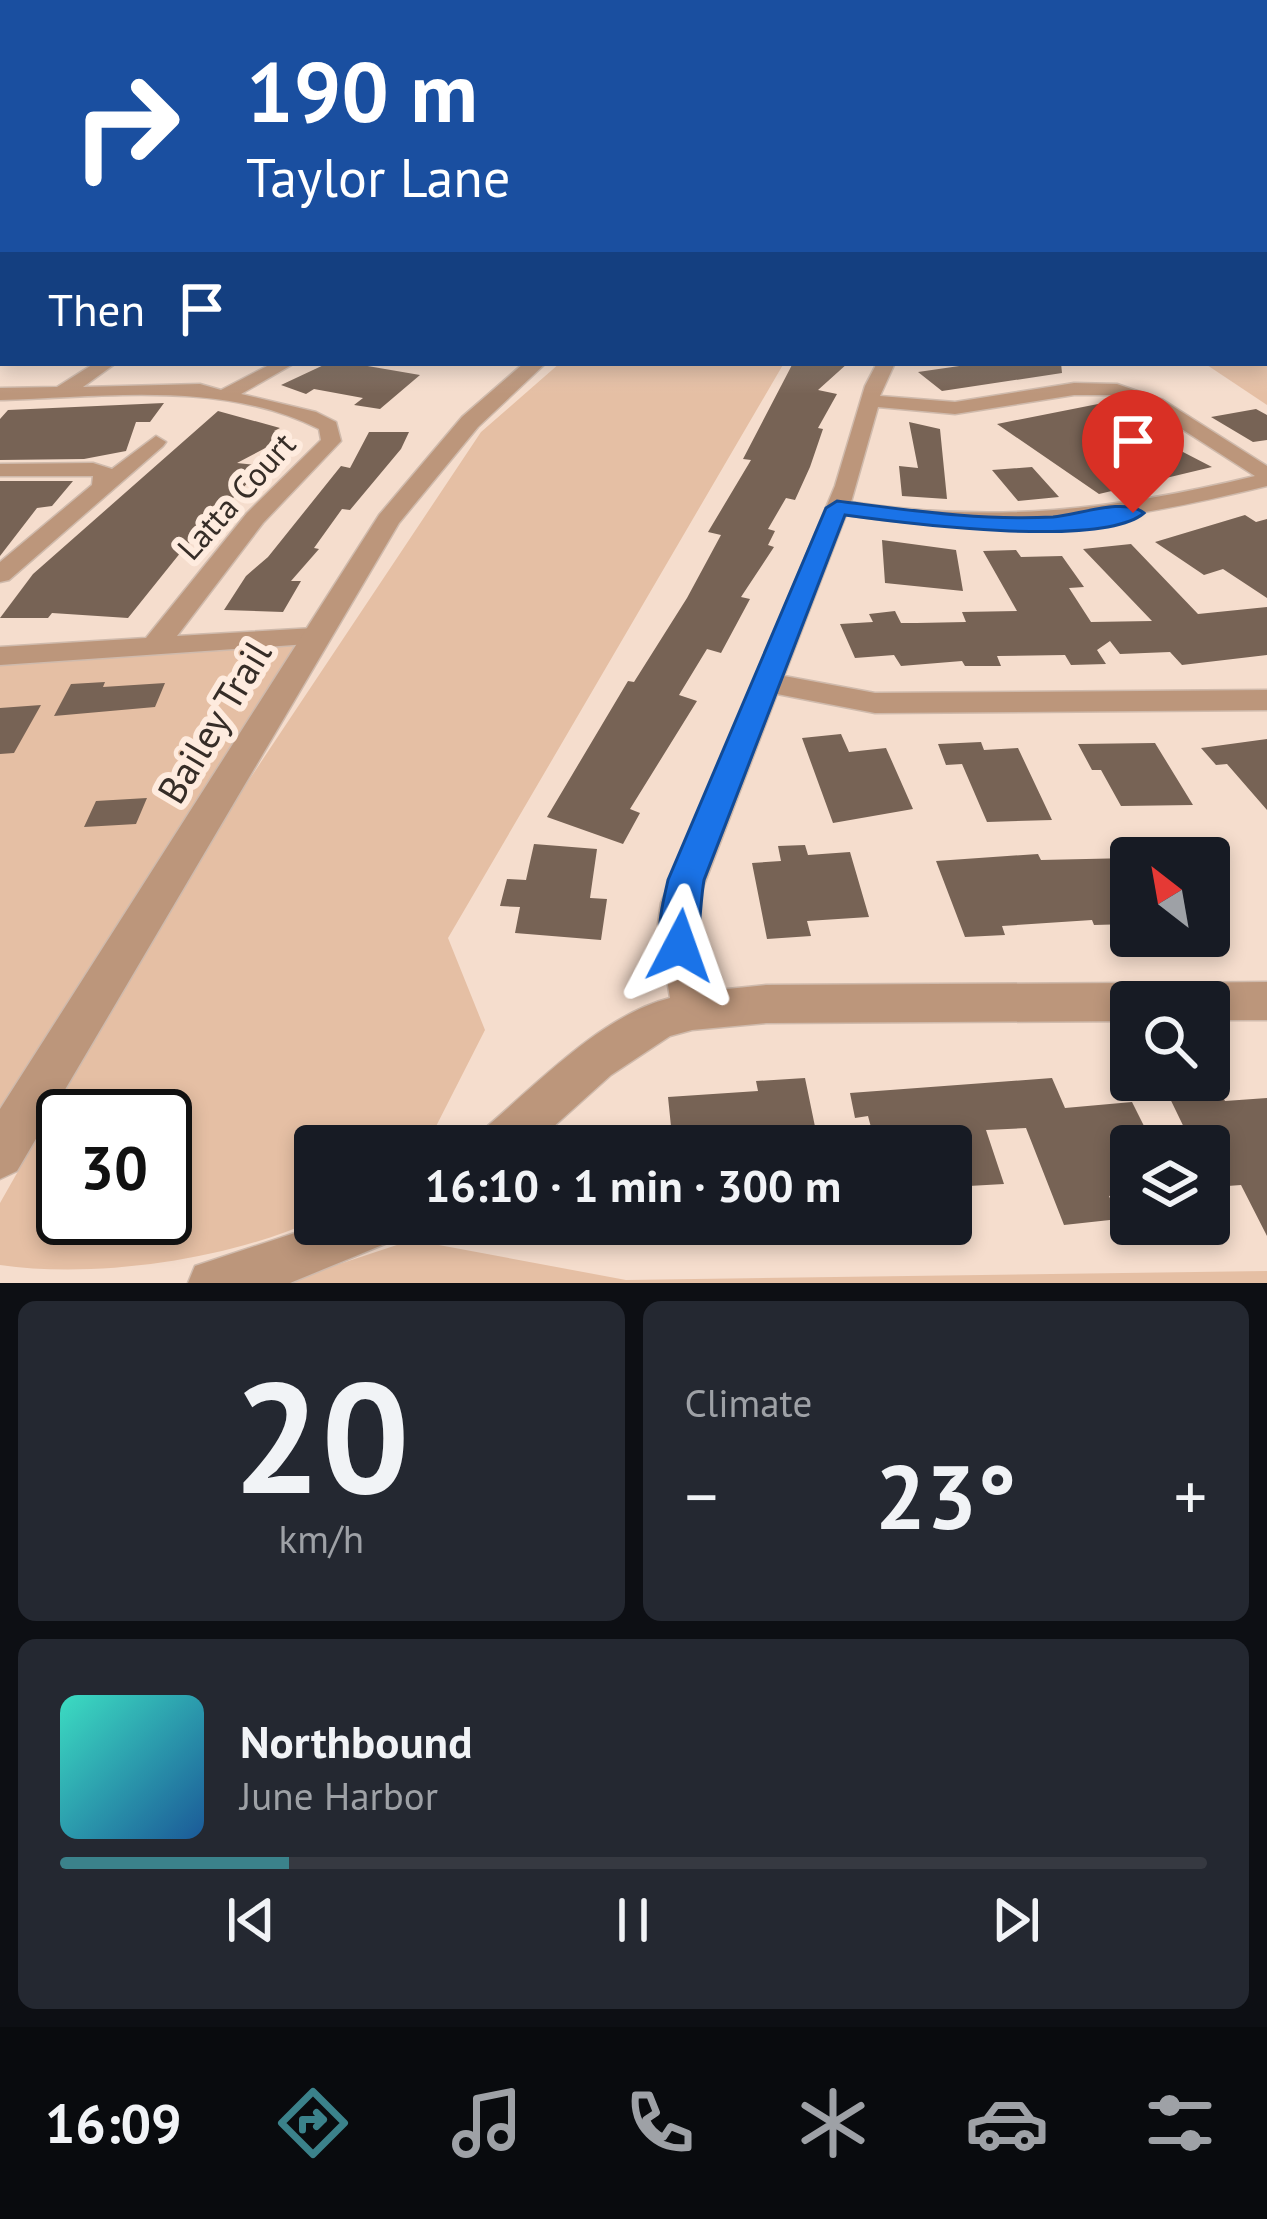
<!DOCTYPE html>
<meta charset="utf-8">
<style>
body{margin:0;font-family:"PT Sans",sans-serif;background:#242831;color:#f1f3f6;height:100vh;display:flex;flex-direction:column;font-size:45px;white-space:nowrap}
*{box-sizing:border-box;margin:0}
p{font-size:39px;color:#9ea1a6}
.icon{flex:none;width:66px;height:66px;fill:none;stroke:currentColor;stroke-width:2;stroke-linecap:round;stroke-linejoin:round}
.map{position:relative;height:1283px;overflow:hidden}
.details{display:flex;flex-direction:column;gap:18px;padding:18px;background:#0d0f14;flex:1}
.details>*{flex:none}
.hud{position:absolute;left:0px;top:0px;width:1269px;height:366px;box-shadow:0 6px 18px #0003;background:#1a4fa0;color:#fff;overflow:hidden}
.needle{width:78px;rotate:329deg}
.tools{position:absolute;left:1110px;top:837px;display:grid;gap:24px}
.tools a{display:grid;place-items:center;width:120px;height:120px;border-radius:12px;background:#171b24;box-shadow:0 6px 18px #0003;font-size:60px}
.speed{position:absolute;left:36px;top:1089px;display:flex;gap:24px;font-size:60px;font-weight:700;text-align:center}
.speed>*{display:grid;place-content:center;width:156px;height:156px;border-radius:50%;background:#171b24;box-shadow:0 6px 18px #0003;line-height:1}
.speed .limit{border:6px solid #111;border-radius:18px;background:#fff;color:#111}
.pin{position:absolute;display:grid;place-items:center;width:102px;height:102px;color:#fff;margin:-123px -51px;border-radius:50% 50% 50% 0;rotate:-45deg;box-shadow:0 0 12px #0007}
.pin .icon{rotate:45deg}
.me{position:absolute;width:132px;margin:-66px;rotate:4deg;stroke-linejoin:round;filter:drop-shadow(0 0 9px #0008)}
.turn{display:flex;align-items:center;gap:42px;height:252px;padding:0 48px;font-size:54px}
.turn .icon{width:156px;height:156px;stroke-width:2.5}
.turn b{display:block;font-size:84px;line-height:102px}
.then{display:flex;align-items:center;height:114px;padding:0 48px;background:#0003;gap:24px;font-size:45px}
.big{font-size:90px;font-weight:600;line-height:1.1}
.details .card{flex:1;display:flex;flex-direction:column;justify-content:center;gap:18px;min-width:0;padding:0 42px;border-radius:18px;background:#242831}
.details .dial{align-items:center;gap:0}
.dial b{font-size:156px;line-height:1}
.song{display:flex;align-items:center;gap:36px}
.cover{width:144px;height:144px;border-radius:18px;background:linear-gradient(135deg,hsl(170 70% 55%),hsl(210 70% 35%))}
.played{height:12px;border-radius:6px;background:linear-gradient(90deg,#3b828b 20%,#363941 20%)}
.keys{display:flex;justify-content:space-around;direction:ltr}
.heat{display:flex;justify-content:space-between;align-items:center;font-size:66px;direction:ltr}
.details .tiles{flex:1;display:grid;gap:18px;grid-template-columns:1fr 1fr}
.card:last-child{grid-column:span 2}
.trip{position:absolute;left:294px;top:1125px;width:678px;height:120px;border-radius:12px;background:#171b24;box-shadow:0 6px 18px #0003;font-weight:600;line-height:120px;text-align:center}
.tabs{display:flex;height:192px;justify-content:space-around;align-items:center;background:#090b0e;color:#9ea1a6}
.tabs .icon{width:84px;height:84px}
.tabs .selected{color:#3b828b}
.tabs b{font-size:54px;color:#f1f3f6}
.map>svg:first-child{display:block}
.green{fill:#e5bfa4;fill-rule:evenodd}
.building{fill:#776355}
.lines{fill:none;stroke-linecap:round;stroke-linejoin:round}
.minor-casing{stroke:#cfbaac;stroke-width:3}
.tertiary-casing{stroke:#cfbaac;stroke-width:3}
.minor{fill:#bc967b;fill-rule:evenodd}
.tertiary{fill:#bc967b;fill-rule:evenodd}
.route{fill:#1a73e8;stroke:#114b97;stroke-width:3}
.labels{text-anchor:middle;stroke-width:12;stroke-linejoin:round;paint-order:stroke}
.far-street-label{font-size:33px;fill:#362d27;stroke:#feebde}
.street-label{font-size:39px;fill:#362d27;stroke:#feebde}
</style>
<div class="map">
<svg width="1267" height="1283" viewBox="0 0 1267 1283">
<rect width="100%" height="100%" fill="#f5ddcd"/>
<path class="green" d="M 1267,214 L 1267,405 L 1204,363 L 1266,363 Z
M 560,363 L 784,363 L 448,938 L 485,1030 L 426,1146 L 315,1146 L 315,1220 C 227,1260 95,1279 0,1265 L 0,1203 L 189,870 L 481,432 ZM 63,1116 L 165,1116 L 165,1218 L 63,1218 Z
M 302,639 L 0,1122 L 0,654 Z
M 412,1240 L 626,1280 L 1267,1271 L 1267,1283 L 282,1283 Z"/>
<path class="building" d="M 328,363 L 350,363 L 420,375 L 380,409 L 354,405 L 363,398 L 314,389 L 306,394 L 281,385 Z
M 793,363 L 848,363 L 818,390 L 837,394 L 818,428 L 823,429 L 810,467 L 795,500 L 786,498 L 768,529 L 775,531 L 768,545 L 774,547 L 741,597 L 750,599 L 721,653 L 707,649 L 679,695 L 697,701 L 630,809 L 640,813 L 623,844 L 547,817 L 628,681 L 634,682 L 687,598 L 721,535 L 708,532 L 751,460 L 743,459 Z
M 980,363 L 1061,363 L 1062,373 L 942,391 L 918,372 Z
M 164,403 L 150,422 L 136,422 L 126,451 L 84,459 L 0,460 L 0,419 L 8,410 Z
M 1098,404 L 1154,437 L 1212,467 L 1099,494 L 997,424 Z
M 1256,409 L 1267,415 L 1267,440 L 1253,442 L 1211,417 Z
M 218,411 L 280,428 L 274,431 L 288,436 L 237,463 L 264,466 L 181,552 L 128,618 L 52,613 L 48,618 L 0,618 L 33,574 Z
M 909,422 L 940,429 L 947,499 L 902,496 L 899,466 L 918,468 Z
M 369,432 L 409,432 L 401,449 L 350,510 L 342,509 L 314,548 L 319,549 L 291,581 L 301,581 L 283,612 L 224,610 L 246,576 L 268,557 L 341,466 L 350,468 Z
M 1032,467 L 1059,497 L 1018,501 L 992,470 Z
M 0,481 L 73,481 L 52,506 L 37,508 L 0,556 Z
M 1245,515 L 1256,522 L 1267,519 L 1267,598 L 1223,569 L 1204,575 L 1155,542 Z
M 882,540 L 956,550 L 963,591 L 885,583 Z
M 1131,544 L 1198,614 L 1267,607 L 1267,655 L 1182,665 L 1170,652 L 1120,654 L 1110,641 L 1097,650 L 1106,664 L 1071,665 L 1065,655 L 997,656 L 1001,666 L 965,666 L 962,661 L 901,666 L 894,655 L 855,658 L 840,624 L 873,622 L 869,614 L 895,611 L 901,623 L 917,623 L 966,622 L 962,612 L 1017,611 L 983,551 L 1016,550 L 1021,557 L 1062,556 L 1084,587 L 1069,588 L 1091,622 L 1152,621 L 1083,549 Z
M 105,682 L 103,687 L 165,683 L 155,707 L 54,716 L 71,684 Z
M 41,705 L 14,753 L 0,754 L 0,708 Z
M 841,734 L 849,752 L 886,748 L 913,809 L 833,823 L 802,738 Z
M 1267,739 L 1267,810 L 1227,764 L 1216,765 L 1201,748 Z
M 981,742 L 984,750 L 1018,748 L 1052,820 L 987,822 L 962,764 L 946,765 L 938,744 Z
M 1155,743 L 1193,805 L 1121,806 L 1101,770 L 1092,770 L 1078,744 Z
M 147,798 L 136,824 L 84,827 L 96,801 Z
M 534,844 L 597,849 L 590,898 L 607,899 L 601,940 L 515,933 L 520,907 L 500,906 L 507,879 L 526,880 Z
M 805,845 L 808,855 L 850,852 L 869,917 L 807,921 L 811,936 L 767,939 L 752,863 L 781,861 L 778,846 Z
M 1038,854 L 1041,860 L 1131,858 L 1131,924 L 1094,925 L 1092,920 L 1002,926 L 1005,935 L 965,937 L 936,861 Z
M 805,1078 L 819,1146 L 673,1146 L 668,1097 L 758,1091 L 756,1081 Z
M 1052,1078 L 1065,1108 L 1132,1102 L 1154,1146 L 1131,1146 L 1131,1193 L 1109,1196 L 1119,1219 L 1064,1225 L 1026,1128 L 986,1130 L 1004,1184 L 951,1187 L 951,1146 L 876,1146 L 868,1116 L 855,1118 L 850,1093 Z
M 1161,1080 L 1214,1080 L 1225,1101 L 1267,1098 L 1267,1236 L 1241,1185 L 1214,1187 L 1209,1146 L 1193,1146 Z"/>
<g class="lines">
<g class="minor-casing">
<path id="minor" d="M 3,235 L 3,243 L 0,244 L 0,236 Z
M 3,316 L 3,326 L 0,327 L 0,317 Z
M 95,363 L 116,363 L 83,387 L 200,384 L 221,390 L 273,363 L 295,363 L 241,394 L 316,412 L 336,422 L 341,441 L 263,523 L 177,636 L 314,628 L 327,637 L 323,643 L 0,665 L 0,647 L 146,638 L 247,513 L 321,440 L 319,429 C 223,380 104,397 0,400 L 0,388 L 57,387 Z
M 877,363 L 895,363 L 880,396 L 955,402 L 1074,383 L 1117,384 L 1163,400 L 1267,466 L 1267,486 C 1116,523 1001,539 846,515 L 784,676 L 875,693 L 1267,690 L 1267,710 L 875,713 L 777,694 L 697,903 L 694,924 L 708,991 L 766,985 L 1131,983 L 1145,989 L 1148,996 L 1151,989 L 1165,983 L 1267,982 L 1267,1020 L 1209,1020 L 1209,1002 L 1131,1002 L 1131,1021 L 766,1023 L 692,1030 L 670,1036 L 611,1075 L 532,1146 L 477,1146 L 483,1130 C 536,1085 602,1015 670,998 L 658,924 L 661,903 L 835,486 L 865,386 ZM 1074,395 L 1115,395 L 1149,408 L 1255,476 C 1115,510 994,524 851,502 L 878,407 L 955,414 Z
M 156,436 L 166,442 L 163,446 L 9,580 L 0,582 L 0,562 L 92,485 L 93,476 L 0,476 L 0,464 L 93,463 L 112,469 Z
M 322,1224 L 398,1224 L 392,1241 L 290,1283 L 188,1283 L 195,1266 Z"/>
</g>
<g class="tertiary-casing">
<path id="tertiary" d="M 524,363 L 546,363 L 478,427 L 399,523 L 17,1171 L 0,1179 L 0,1109 L 379,515 L 462,417 Z"/>
</g>
<use href="#minor" class="minor"/>
<use href="#tertiary" class="tertiary"/>
</g>
<linearGradient id="sky" x2="0" y2="1"><stop stop-color="#9eacbe"/><stop offset="0.54" stop-color="#faf0e8"/><stop offset="1" stop-color="#faf0e8" stop-opacity="0"/></linearGradient>
<rect width="1267" height="394" fill="url(#sky)"/>
<path class="route" d="M 837,501 C 909,510 980,521 1053,517 C 1078,515 1125,497 1144,513 C 1102,549 903,523 845,515 L 704,880 C 700,902 700,943 693,958 L 680,963 L 666,958 C 654,931 662,908 668,880 L 826,508 Z"/>
<g class="labels">
<g class="far-street-label">
<text transform="translate(236 496) rotate(-48)" y="12">Latta Court</text>
</g>
<g class="street-label">
<text transform="translate(214 722) rotate(-59)" y="14">Bailey Trail</text>
</g>
</g>
</svg>
<div class="tools">
<a><svg class="needle" viewBox="-14 -14 28 28"><path d="M0-13l5 13h-10z" fill="#e53935"/><path d="M0 13l5-13h-10z" fill="#9ea1a6"/></svg></a>
<a><svg class="icon" aria-label="search" viewBox="0 0 24 24"><circle cx="10" cy="10" r="6"/><path d="M15 15l6 6"/></svg></a>
<a><svg class="icon" aria-label="layers" viewBox="0 0 24 24"><path d="M12 4l9 5-9 5-9-5zM3 14l9 5 9-5"/></svg></a>
</div>
<div class="speed"><div class="limit">30</div></div>
<div class="pin" style="left:1133px;top:513px;background:#d93025"><svg class="icon" aria-label="arrive" viewBox="0 0 24 24"><path d="M6 21V4h12l-3 4 3 4H6"/></svg></div>
<svg class="me" style="left:680px;top:946px" viewBox="-20 -20 40 40"><path d="M0-17L14 15 0 8-14 15z" fill="#1a73e8" stroke="#fff" stroke-width="4"/></svg>
<div class="trip">16:10 · 1 min · 300 m</div>
<div class="hud">
<div class="turn"><svg class="icon" aria-label="right" viewBox="0 0 24 24"><path d="M7 20v-9h11M14 6l5 5-5 5"/></svg><div><b>190 m</b>Taylor Lane</div></div>
<div class="then">Then<svg class="icon" aria-label="arrive" viewBox="0 0 24 24"><path d="M6 21V4h12l-3 4 3 4H6"/></svg></div>
</div>
</div>
<section class="details">
<div class="tiles">
<div class="card dial"><b>20</b><p>km/h</p></div>
<div class="card"><p>Climate</p>
<div class="heat"><a>−</a><b class="big">23°</b><a>+</a></div>
</div>
<div class="card">
<div class="song"><i class="cover"></i><div><b>Northbound</b><p>June Harbor</p></div></div>
<div class="played"></div>
<div class="keys"><svg class="icon" aria-label="previous" viewBox="0 0 24 24"><path d="M18 5L8 12l10 7zM5 5v14"/></svg><svg class="icon" aria-label="pause" viewBox="0 0 24 24"><path d="M8 5v14M16 5v14"/></svg><svg class="icon" aria-label="next" viewBox="0 0 24 24"><path d="M6 5l10 7-10 7zM19 5v14"/></svg></div>
</div>
</div>
</section>
<nav class="tabs">
<b>16:09</b>
<svg class="icon selected" aria-label="directions" viewBox="0 0 24 24"><path d="M12 3l9 9-9 9-9-9zM9 14v-3h6M13 9l2 2-2 2"/></svg>
<svg class="icon" aria-label="music" viewBox="0 0 24 24"><path d="M9 18V5l10-2v13"/><circle cx="6" cy="18" r="3"/><circle cx="16" cy="16" r="3"/></svg>
<svg class="icon" aria-label="phone" viewBox="0 0 24 24"><path d="M5 4h4l2 5-3 2q2 4 5 5l2-3 5 2v4C11 20 4 13 5 4z"/></svg>
<svg class="icon" aria-label="climate" viewBox="0 0 24 24"><path d="M12 3v18M4 7l16 10M4 17L20 7"/></svg>
<svg class="icon" aria-label="car" viewBox="0 0 24 24"><path d="M5 17H2v-5l4-1 3-4h7l3 4 3 1v5h-3M9 17h6M6 11h13"/><circle cx="7" cy="17" r="2"/><circle cx="17" cy="17" r="2"/></svg>
<svg class="icon" aria-label="filters" viewBox="0 0 24 24"><path d="M4 7h16M4 17h16"/><circle cx="9" cy="7" r="2"/><circle cx="15" cy="17" r="2"/></svg>
</nav>
